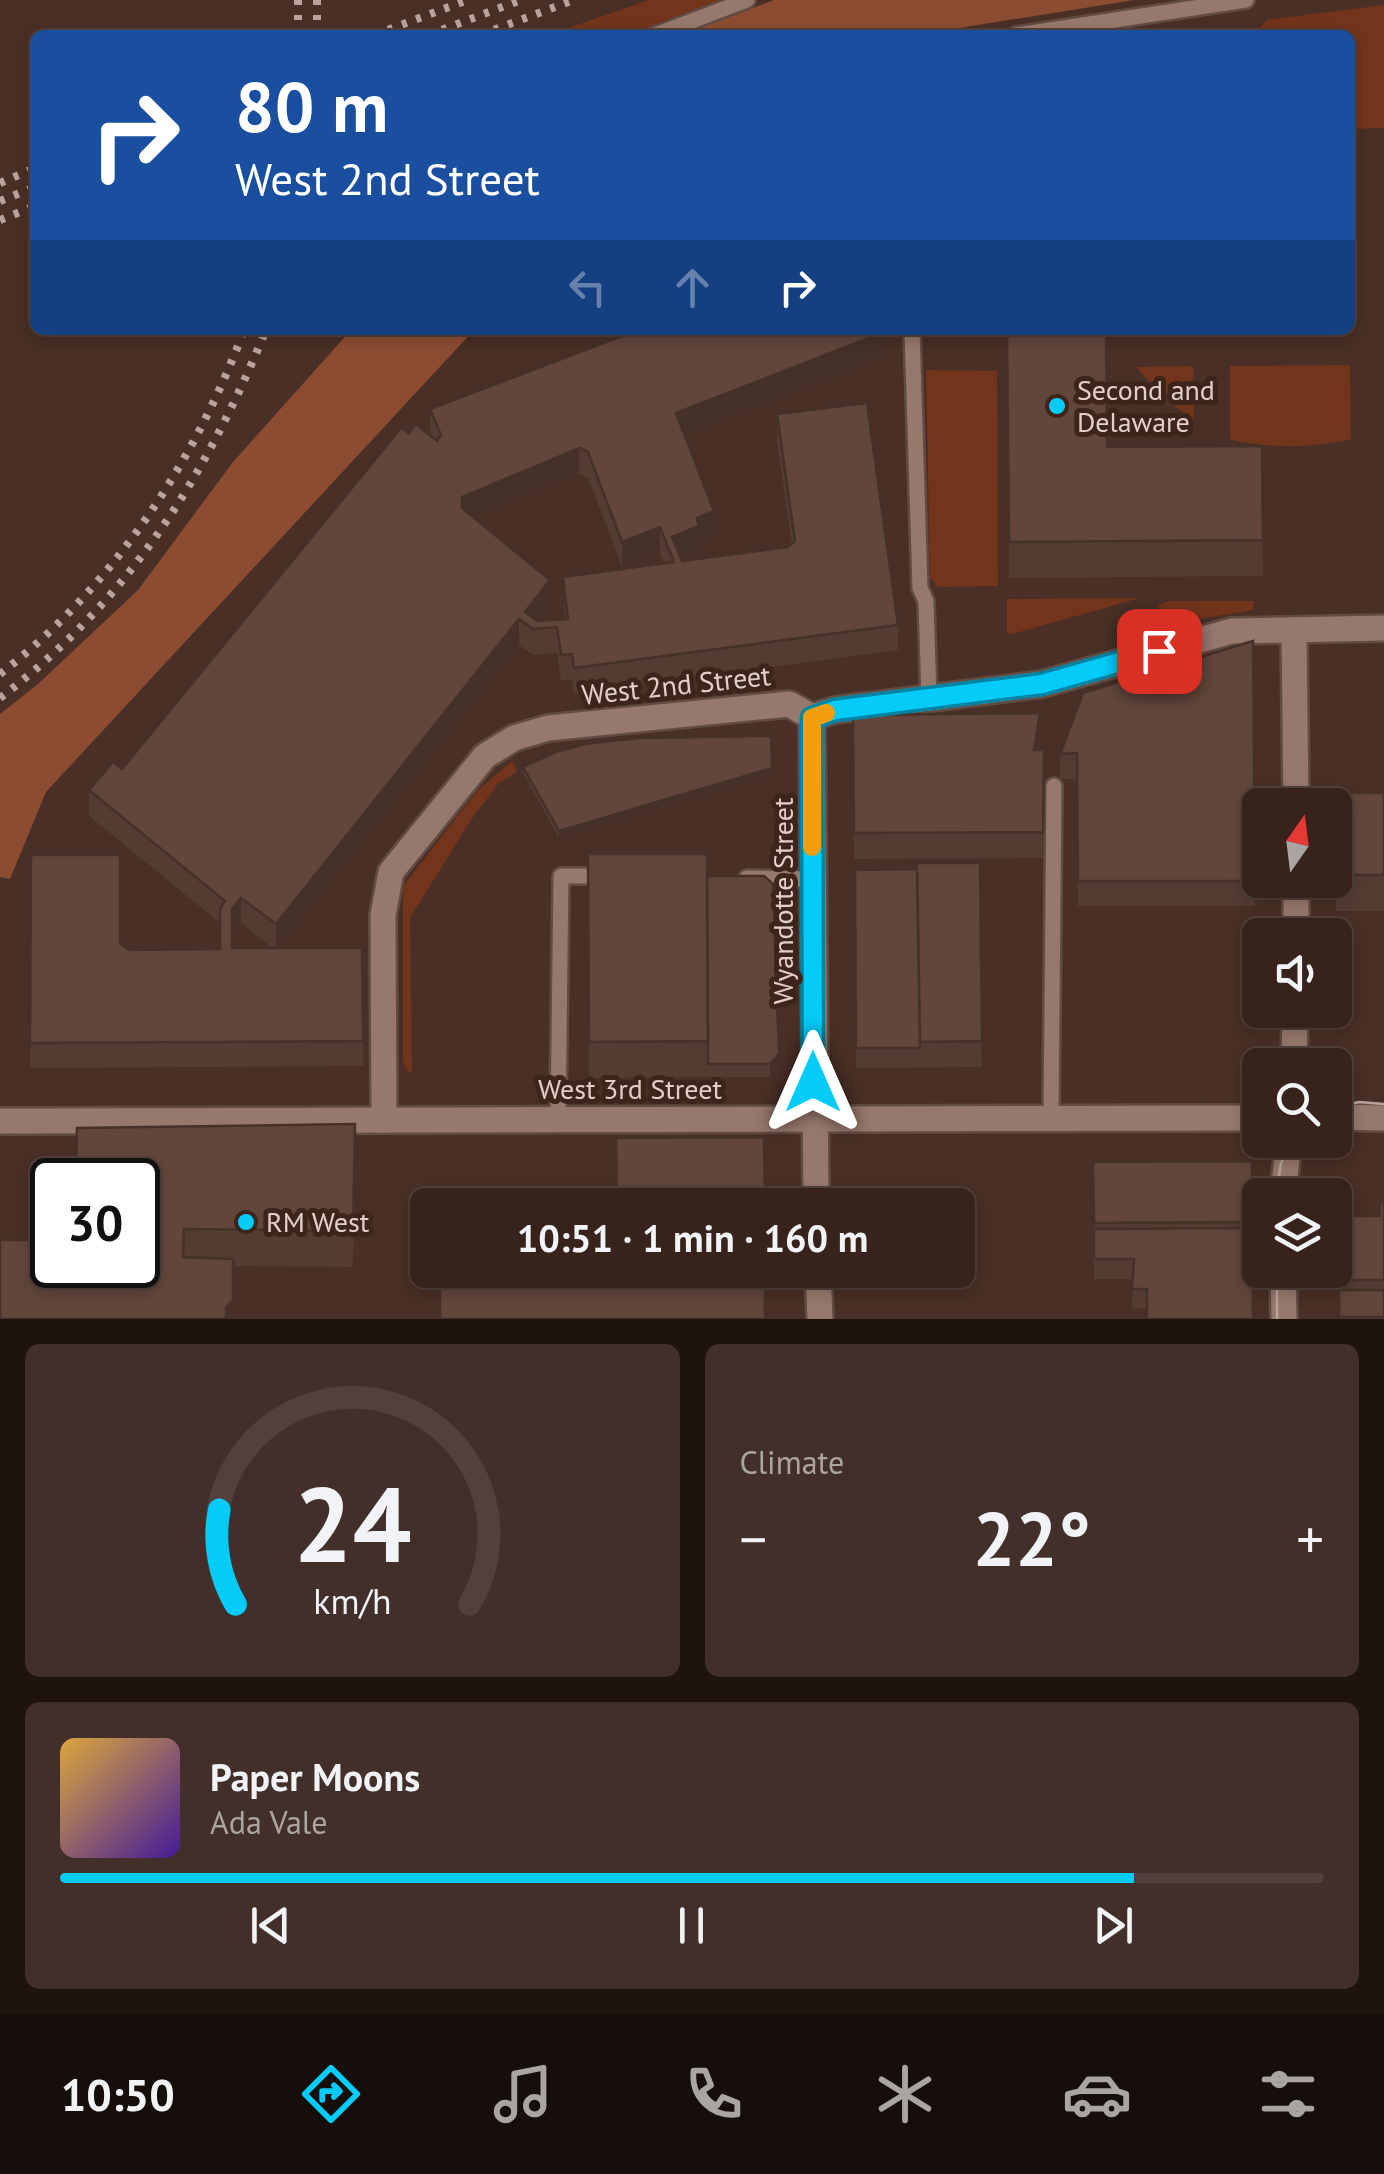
<!DOCTYPE html>
<meta charset="utf-8">
<style>
body{margin:0;font-family:"PT Sans",sans-serif;background:#422f29;color:#f1f3f6;height:100vh;display:flex;flex-direction:column;font-size:38px;white-space:nowrap}
*{box-sizing:border-box;margin:0}
p{font-size:32px;color:#aaa4a3}
.icon{flex:none;width:55px;height:55px;fill:none;stroke:currentColor;stroke-width:2;stroke-linecap:round;stroke-linejoin:round}
.map{position:relative;height:1319px;overflow:hidden}
.sheet{display:flex;flex-direction:column;gap:25px;padding:25px;background:#1e130f;flex:1}
.sheet>*{flex:none}
.banner{position:absolute;left:30px;top:30px;width:1325px;height:305px;border-radius:15px;box-shadow:0 5px 15px #0003,0 0 0 2px #51403b;background:#1a4fa0;color:#fff;overflow:hidden}
.needle{width:65px;rotate:14deg}
.tools{position:absolute;left:1242px;top:788px;display:grid;gap:20px}
.tools a{display:grid;place-items:center;width:110px;height:110px;border-radius:15px;background:#37231c;box-shadow:0 5px 15px #0003,0 0 0 2px #51403b;font-size:50px}
.speed{position:absolute;left:30px;top:1158px;display:flex;gap:20px;font-size:50px;font-weight:700;text-align:center}
.speed>*{display:grid;place-content:center;width:130px;height:130px;border-radius:50%;background:#37231c;box-shadow:0 5px 15px #0003,0 0 0 2px #51403b;line-height:1}
.speed .limit{border:5px solid #111;border-radius:15px;background:#fff;color:#111}
.pin{position:absolute;display:grid;place-items:center;width:85px;height:85px;color:#fff;margin:-42px;border-radius:20px;box-shadow:0 5px 15px #0006}
.me{position:absolute;width:110px;margin:-55px;rotate:0deg;stroke-linejoin:round;filter:drop-shadow(0 0 8px #0008)}
.turn{display:flex;align-items:center;gap:35px;height:210px;padding:0 40px;font-size:45px}
.turn .icon{width:130px;height:130px;stroke-width:2.5}
.turn b{display:block;font-size:70px;line-height:85px}
.lanes{display:flex;align-items:center;height:95px;padding:0 40px;background:#0003;justify-content:center;gap:50px;direction:ltr}
.lanes .off{opacity:.35}
.big{font-size:75px;font-weight:600;line-height:1.1}
.sheet .card{flex:1;display:flex;flex-direction:column;justify-content:center;gap:15px;min-width:0;padding:0 35px;border-radius:15px;background:#422f29}
.sheet .dial{align-items:center;gap:0}
.dial svg{height:260px;overflow:visible;fill:none;stroke:#51403b;stroke-width:7;stroke-linecap:round;text-anchor:middle}
.dial text{fill:#f1f3f6;stroke:none}
.song{display:flex;align-items:center;gap:30px}
.cover{width:120px;height:120px;border-radius:15px;background:linear-gradient(135deg,hsl(40 70% 55%),hsl(260 70% 35%))}
.played{height:10px;border-radius:5px;background:linear-gradient(90deg,#05cbf9 85%,#51403b 85%)}
.keys{display:flex;justify-content:space-around;direction:ltr}
.heat{display:flex;justify-content:space-between;align-items:center;font-size:55px;direction:ltr}
.sheet .tiles{flex:1;display:grid;gap:25px;grid-template-columns:1fr 1fr}
.card:last-child{grid-column:span 2}
.trip{position:absolute;left:410px;top:1188px;width:565px;height:100px;border-radius:15px;background:#37231c;box-shadow:0 5px 15px #0003,0 0 0 2px #51403b;font-weight:600;line-height:100px;text-align:center}
.tab-bar{display:flex;height:160px;justify-content:space-around;align-items:center;background:#160e0b;color:#aaa4a3}
.tab-bar .icon{width:70px;height:70px}
.tab-bar .on{color:#05cbf9}
.tab-bar b{font-size:45px;color:#f1f3f6}
.map>svg:first-child{display:block}
.green{fill:#72341b}
.forest{fill:#8c4c32}
.lines{fill:none;stroke-linecap:round;stroke-linejoin:round}
.service-casing{stroke:#614b42;stroke-width:20}
.minor-casing{stroke:#614b42;stroke-width:30}
.tertiary-casing{stroke:#614b42;stroke-width:30}
.service{stroke:#97786d;stroke-width:15}
.minor{stroke:#97786d;stroke-width:25}
.tertiary{stroke:#97786d;stroke-width:25}
.tram{stroke:#b9a49d;stroke-width:2.5}
.rail{stroke:#b9a49d;stroke-width:8;stroke-dasharray:5 10;stroke-linecap:butt}
.wall{fill:#543c33;fill-rule:evenodd}
.shaded-wall{fill:#453129}
.building{fill:#62463b;stroke:#453129;stroke-width:2.5;fill-rule:evenodd}
.route-casing{stroke:#0384a2;stroke-width:25}
.route{stroke:#05cbf9;stroke-width:18}
.slow{stroke:#f59e0b;stroke-width:18}
.poi-dot{fill:#05cbf9;stroke:#3e251b;stroke-width:4}
.labels{text-anchor:middle;stroke-width:10;stroke-linejoin:round;paint-order:stroke}
.poi-label{font-size:28px;fill:#e1cfc9;stroke:#3e251b;text-anchor:start}
.street-label{font-size:28px;fill:#e1cfc9;stroke:#3e251b}
</style>
<div class="map">
<svg width="1384" height="1319" viewBox="0 0 1384 1319">
<rect width="100%" height="100%" fill="#492f25"/>
<path class="green" d="M 649,0 L 725,0 L 627,35 L 548,35 Z
M 1384,5 L 1384,128 L 1350,129 L 1350,35 L 1253,35 L 1267,20 Z
M 1350,365 L 1351,439 C 1313,448 1268,449 1230,439 L 1230,366 Z
M 1193,366 L 1194,421 L 1160,394 L 1136,367 Z
M 926,370 L 997,371 L 998,586 L 938,587 L 930,578 Z
M 1140,598 L 1012,634 L 1007,632 L 1007,599 Z
M 1169,601 L 1254,601 L 1253,610 L 1188,621 L 1156,606 Z
M 512,761 L 517,771 L 498,784 L 471,820 L 410,918 L 412,1071 L 408,1072 L 403,1063 L 403,886 L 477,791 Z"/>
<path class="forest" d="M 774,0 L 1134,0 L 916,35 L 680,35 Z
M 351,330 L 474,330 L 46,792 L 10,879 L 0,877 L 0,714 L 38,684 L 138,590 L 233,462 Z"/>
<g class="lines">
<g class="service-casing">
<path id="service" d="M 655,35 L 747,0
M 1016,35 L 1246,0
M 912,330 L 920,588 L 926,601 L 929,699
M 747,878 L 813,879
M 1051,1118 L 1054,786
M 558,1120 L 561,876 L 609,876"/>
</g>
<g class="minor-casing">
<path id="minor" d="M 1294,630 L 1296,805
M 812,717 L 835,710 L 1042,684 L 1232,631 L 1384,628
M 812,717 L 816,1205
M 1296,880 L 1296,935
M 1294,1065 L 1295,1010
M 384,1120 L 383,915 L 391,872 L 485,756 L 514,738 L 548,728 L 789,704 L 812,717
M 818,1270 L 820,1319"/>
</g>
<g class="tertiary-casing">
<path id="tertiary" d="M 1335,1117 L 1384,1118
M 0,1121 L 1260,1118
M 1283,1195 L 1289,1140
M 1283,1270 L 1284,1319"/>
</g>
<use href="#service" class="service"/>
<use href="#minor" class="minor"/>
<use href="#tertiary" class="tertiary"/>
<path class="tram" d="M 1335,1107 L 1359,1102 L 1384,1104
M 1276,1195 L 1281,1163 L 1293,1140
M 1277,1270 L 1277,1319"/>
<path class="rail" d="M 317,0 L 317,35
M 298,35 L 298,0
M 374,35 L 468,0
M 428,35 L 521,0
M 480,35 L 574,0
M 0,183 L 35,168
M 0,201 L 35,187
M 0,220 L 35,206
M 0,674 C 112,588 195,462 244,330
M 0,698 C 129,600 205,478 266,330"/>
</g>
<path class="wall" d="M 1007,330 L 1107,447 L 1262,446 L 1263,576 L 1009,578 Z
M 884,358 L 684,435 L 714,537 L 699,543 L 699,552 L 682,559 L 682,561 L 788,547 L 792,544 L 777,440 L 777,414 L 898,625 L 898,650 L 574,694 L 572,679 L 561,681 L 557,653 L 533,655 L 519,645 L 278,948 L 362,948 L 363,1066 L 30,1068 L 31,855 L 129,950 L 220,949 L 220,923 L 89,816 L 89,790 L 122,769 L 409,433 L 431,437 L 430,409 ZM 579,474 L 588,478 L 622,567 L 660,553 L 664,563 L 563,577 L 565,619 L 538,621 L 550,606 L 473,518 ZM 241,923 L 273,948 L 232,948 L 232,934 Z
M 1253,641 L 1255,906 L 1078,906 L 1077,779 L 1060,779 L 1060,754 Z
M 853,715 L 1040,738 L 1038,750 L 1044,750 L 1043,858 L 854,859 Z
M 523,767 L 772,775 L 559,838 L 523,773 Z
M 1384,793 L 1384,911 L 1336,911 L 1336,875 Z
M 588,854 L 707,876 L 779,1067 L 770,1077 L 589,1078 Z
M 980,863 L 982,1067 L 856,1068 L 855,870 L 917,869 Z
M 355,1124 L 353,1267 L 233,1266 L 233,1319 L 0,1319 L 138,1180 Z
M 1252,1161 L 1253,1228 L 1147,1309 L 1132,1308 L 1133,1279 L 1094,1279 L 1093,1162 Z
M 1384,1203 L 1384,1319 L 1339,1319 L 1340,1216 L 1380,1216 Z"/>
<path class="shaded-wall" d="M 884,332 L 884,358 L 676,439 L 676,413 Z
M 579,448 L 579,474 L 462,522 L 462,497 Z
M 714,511 L 714,537 L 699,543 L 699,552 L 674,562 L 672,537 L 697,518 Z
M 660,527 L 660,553 L 622,567 L 622,542 Z
M 550,580 L 550,606 L 532,629 L 525,612 Z
M 519,619 L 519,645 L 276,950 L 276,924 Z
M 1040,713 L 1040,738 L 1034,776 L 1034,750 Z
M 772,768 L 772,775 L 559,838 L 559,831 Z
M 241,898 L 241,923 L 232,934 L 232,909 Z
M 779,1054 L 779,1067 L 770,1077 L 770,1064 Z
M 233,1259 L 233,1319 L 226,1319 L 226,1307 Z"/>
<path class="building" d="M 638,330 L 883,330 L 884,332 L 676,413 L 714,511 L 697,518 L 699,526 L 672,537 L 682,561 L 788,547 L 795,541 L 777,414 L 867,403 L 898,625 L 574,668 L 572,654 L 561,655 L 557,627 L 533,629 L 519,619 L 276,924 L 241,898 L 232,909 L 232,948 L 362,948 L 363,1041 L 30,1043 L 31,855 L 120,855 L 120,943 L 129,950 L 220,949 L 220,909 L 225,901 L 89,790 L 113,762 L 122,769 L 401,428 L 409,433 L 416,424 L 437,441 L 441,435 L 430,409 ZM 579,448 L 588,452 L 622,542 L 660,527 L 674,562 L 563,577 L 568,619 L 537,621 L 525,612 L 550,580 L 462,508 L 462,497 Z
M 1007,330 L 1106,330 L 1107,447 L 1262,446 L 1263,540 L 1009,542 Z
M 1253,641 L 1255,881 L 1078,881 L 1077,753 L 1060,754 L 1083,693 Z
M 1040,713 L 1034,750 L 1044,750 L 1043,832 L 854,833 L 853,715 Z
M 771,736 L 772,768 L 559,831 L 523,767 L 556,752 L 585,744 L 639,738 Z
M 1338,793 L 1384,793 L 1384,875 L 1336,875 Z
M 588,854 L 707,854 L 708,1041 L 589,1042 Z
M 917,863 L 980,863 L 982,1041 L 920,1042 Z
M 917,869 L 920,1048 L 856,1048 L 855,870 Z
M 707,876 L 764,876 L 773,884 L 779,1054 L 770,1064 L 708,1064 Z
M 355,1124 L 353,1231 L 184,1229 L 183,1257 L 233,1259 L 233,1300 L 226,1307 L 226,1319 L 0,1319 L 0,1240 L 52,1240 L 52,1265 L 138,1265 L 138,1180 L 76,1180 L 77,1128 Z
M 764,1137 L 765,1205 L 617,1205 L 616,1138 Z
M 1252,1161 L 1253,1222 L 1094,1223 L 1093,1162 Z
M 1380,1203 L 1384,1203 L 1384,1280 L 1339,1280 L 1340,1216 L 1380,1216 Z
M 1253,1228 L 1253,1319 L 1147,1319 L 1147,1289 L 1132,1289 L 1134,1259 L 1094,1259 L 1094,1229 Z
M 440,1270 L 765,1270 L 765,1319 L 440,1319 Z
M 1339,1290 L 1384,1290 L 1384,1317 L 1339,1317 Z"/>
<g class="lines">
<g class="route-casing">
<path id="route" d="M 813,1082 L 812,718 L 835,710 L 1042,684 L 1159,651"/>
</g>
<use href="#route" class="route"/>
<path class="slow" d="M 812,847 L 812,718 L 826,713"/>
</g>
<g class="poi-dot">
<circle cx="1057" cy="406" r="10"/>
<circle cx="246" cy="1222" r="10"/>
</g>
<g class="labels">
<g class="poi-label">
<text x="1077" y="400">Second and<tspan x="1077" dy="32">Delaware</tspan></text>
<text x="266" y="1232">RM West</text>
</g>
<g class="street-label">
<text transform="translate(676 685) rotate(-6)" y="10">West 2nd Street</text>
<text transform="translate(783 901) rotate(-90)" y="10">Wyandotte Street</text>
<text x="630" y="1099">West 3rd Street</text>
</g>
</g>
</svg>
<div class="tools">
<a><svg class="needle" viewBox="-14 -14 28 28"><path d="M0-13l5 13h-10z" fill="#e53935"/><path d="M0 13l5-13h-10z" fill="#aaa4a3"/></svg></a>
<a><svg class="icon" aria-label="sound" viewBox="0 0 24 24"><path d="M4 9h4l5-4v14l-5-4H4zM17 9q2 3 0 6"/></svg></a>
<a><svg class="icon" aria-label="search" viewBox="0 0 24 24"><circle cx="10" cy="10" r="6"/><path d="M15 15l6 6"/></svg></a>
<a><svg class="icon" aria-label="layers" viewBox="0 0 24 24"><path d="M12 4l9 5-9 5-9-5zM3 14l9 5 9-5"/></svg></a>
</div>
<div class="speed"><div class="limit">30</div></div>
<div class="pin" style="left:1159px;top:651px;background:#d93025"><svg class="icon" aria-label="arrive" viewBox="0 0 24 24"><path d="M6 21V4h12l-3 4 3 4H6"/></svg></div>
<svg class="me" style="left:813px;top:1082px" viewBox="-20 -20 40 40"><path d="M0-17L14 15 0 8-14 15z" fill="#05cbf9" stroke="#fff" stroke-width="4"/></svg>
<div class="trip">10:51 · 1 min · 160 m</div>
<div class="banner">
<div class="turn"><svg class="icon" aria-label="right" viewBox="0 0 24 24"><path d="M7 20v-9h11M14 6l5 5-5 5"/></svg><div><b>80 m</b>West 2nd Street</div></div>
<div class="lanes"><svg class="icon off" aria-label="left" viewBox="0 0 24 24"><path d="M17 20v-9H6M10 6l-5 5 5 5"/></svg><svg class="icon off" aria-label="ahead" viewBox="0 0 24 24"><path d="M12 20V5M6 11l6-6 6 6"/></svg><svg class="icon" aria-label="right" viewBox="0 0 24 24"><path d="M7 20v-9h11M14 6l5 5-5 5"/></svg></div>
</div>
</div>
<section class="sheet">
<div class="tiles">
<div class="card dial"><svg viewBox="0 0 100 80">
<path d="M14 69A42 42 0 1 1 86 69"/>
<path d="M14 69A42 42 0 0 1 9 40" stroke="#05cbf9"/>
<text x="50" y="56" font-size="32" font-weight="700">24</text>
<text x="50" y="72" font-size="11">km/h</text>
</svg></div>
<div class="card"><p>Climate</p>
<div class="heat"><a>−</a><b class="big">22°</b><a>+</a></div>
</div>
<div class="card">
<div class="song"><i class="cover"></i><div><b>Paper Moons</b><p>Ada Vale</p></div></div>
<div class="played"></div>
<div class="keys"><svg class="icon" aria-label="previous" viewBox="0 0 24 24"><path d="M18 5L8 12l10 7zM5 5v14"/></svg><svg class="icon" aria-label="pause" viewBox="0 0 24 24"><path d="M8 5v14M16 5v14"/></svg><svg class="icon" aria-label="next" viewBox="0 0 24 24"><path d="M6 5l10 7-10 7zM19 5v14"/></svg></div>
</div>
</div>
</section>
<nav class="tab-bar">
<b>10:50</b>
<svg class="icon on" aria-label="directions" viewBox="0 0 24 24"><path d="M12 3l9 9-9 9-9-9zM9 14v-3h6M13 9l2 2-2 2"/></svg>
<svg class="icon" aria-label="music" viewBox="0 0 24 24"><path d="M9 18V5l10-2v13"/><circle cx="6" cy="18" r="3"/><circle cx="16" cy="16" r="3"/></svg>
<svg class="icon" aria-label="phone" viewBox="0 0 24 24"><path d="M5 4h4l2 5-3 2q2 4 5 5l2-3 5 2v4C11 20 4 13 5 4z"/></svg>
<svg class="icon" aria-label="climate" viewBox="0 0 24 24"><path d="M12 3v18M4 7l16 10M4 17L20 7"/></svg>
<svg class="icon" aria-label="car" viewBox="0 0 24 24"><path d="M5 17H2v-5l4-1 3-4h7l3 4 3 1v5h-3M9 17h6M6 11h13"/><circle cx="7" cy="17" r="2"/><circle cx="17" cy="17" r="2"/></svg>
<svg class="icon" aria-label="filters" viewBox="0 0 24 24"><path d="M4 7h16M4 17h16"/><circle cx="9" cy="7" r="2"/><circle cx="15" cy="17" r="2"/></svg>
</nav>
